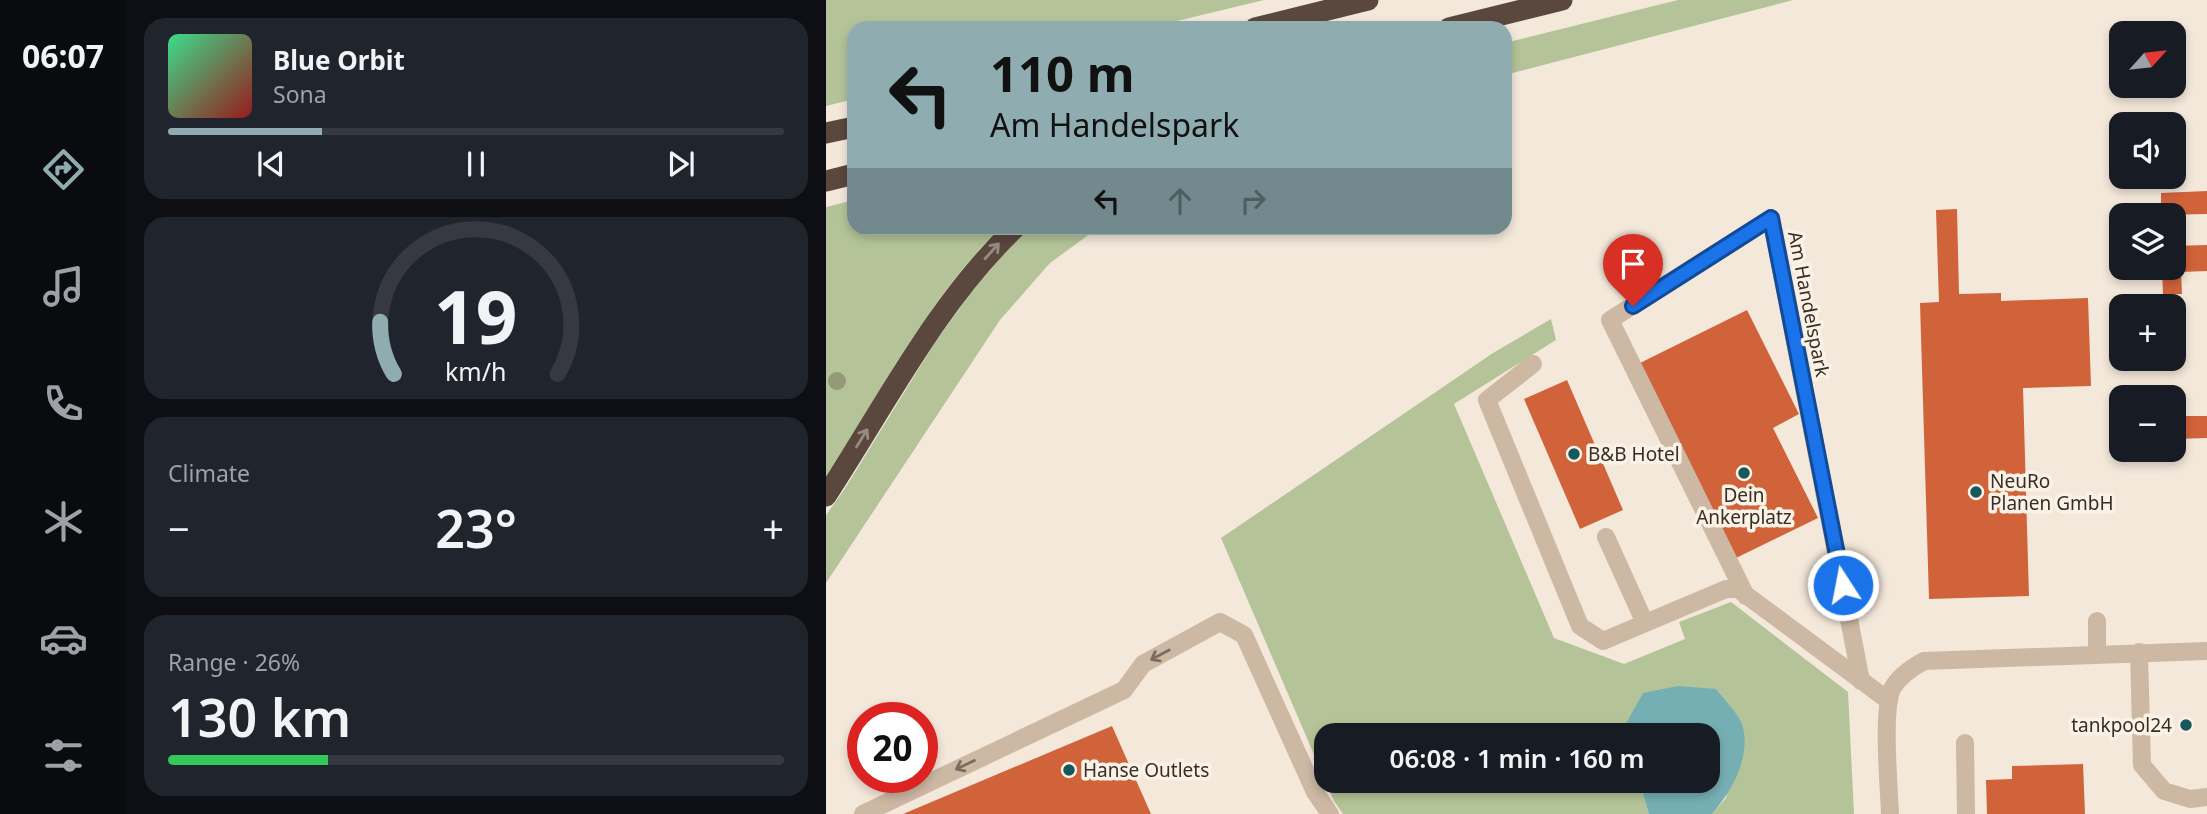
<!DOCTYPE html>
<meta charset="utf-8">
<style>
body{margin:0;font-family:"Noto Sans",sans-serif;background:#20242c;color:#f1f3f6;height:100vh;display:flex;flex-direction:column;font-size:26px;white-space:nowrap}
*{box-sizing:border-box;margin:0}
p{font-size:23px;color:#9ea1a6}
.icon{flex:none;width:38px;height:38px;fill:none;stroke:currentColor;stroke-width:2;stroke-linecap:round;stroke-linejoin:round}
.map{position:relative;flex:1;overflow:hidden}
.panel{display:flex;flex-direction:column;gap:18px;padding:18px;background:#0d0f14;width:700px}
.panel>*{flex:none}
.banner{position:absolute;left:21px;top:21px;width:665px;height:214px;border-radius:21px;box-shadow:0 4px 10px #0003;background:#8fadb1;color:#111;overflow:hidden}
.needle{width:46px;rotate:63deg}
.fabs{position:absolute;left:1283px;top:21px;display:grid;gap:14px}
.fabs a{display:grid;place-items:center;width:77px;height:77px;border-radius:14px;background:#171b24;box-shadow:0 4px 10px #0003;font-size:35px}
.speed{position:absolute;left:21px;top:702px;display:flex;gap:14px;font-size:35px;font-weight:700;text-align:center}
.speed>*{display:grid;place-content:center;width:91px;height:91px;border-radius:50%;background:#171b24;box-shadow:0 4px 10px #0003;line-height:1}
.speed .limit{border:10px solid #d22;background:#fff;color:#111}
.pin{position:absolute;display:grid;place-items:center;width:60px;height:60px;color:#fff;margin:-72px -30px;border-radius:50% 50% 50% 0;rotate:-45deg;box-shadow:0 0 7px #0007}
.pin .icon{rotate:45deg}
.me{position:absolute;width:77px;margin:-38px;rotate:349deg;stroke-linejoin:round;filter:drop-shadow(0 0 5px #0008)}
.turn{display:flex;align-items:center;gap:24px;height:147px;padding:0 28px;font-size:32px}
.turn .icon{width:91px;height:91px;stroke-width:2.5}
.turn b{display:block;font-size:49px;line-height:60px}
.lanes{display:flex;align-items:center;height:66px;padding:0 28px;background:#0003;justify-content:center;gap:35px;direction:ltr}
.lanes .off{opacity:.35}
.big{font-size:52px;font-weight:600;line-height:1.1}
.panel .card{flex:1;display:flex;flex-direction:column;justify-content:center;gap:10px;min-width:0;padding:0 24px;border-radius:21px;background:#20242c}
.panel .dial{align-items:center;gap:0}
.dial svg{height:182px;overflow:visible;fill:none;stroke:#363941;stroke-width:7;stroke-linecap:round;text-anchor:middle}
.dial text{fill:#f1f3f6;stroke:none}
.song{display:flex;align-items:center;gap:21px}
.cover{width:84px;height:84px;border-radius:10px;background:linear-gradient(135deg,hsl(150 70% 55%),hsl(0 70% 35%))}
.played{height:7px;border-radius:4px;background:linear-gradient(90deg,#8fadb1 25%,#363941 25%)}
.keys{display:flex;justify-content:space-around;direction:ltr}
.heat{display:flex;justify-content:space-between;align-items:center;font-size:38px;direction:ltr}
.charge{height:10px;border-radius:5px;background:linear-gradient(90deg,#34c759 26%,#363941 0)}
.trip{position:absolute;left:488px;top:723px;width:406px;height:70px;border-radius:21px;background:#171b24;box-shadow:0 4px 10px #0003;font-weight:600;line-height:70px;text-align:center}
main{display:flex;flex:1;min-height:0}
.tabs{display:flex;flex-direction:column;width:126px;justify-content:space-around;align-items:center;background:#090b0e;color:#9ea1a6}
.tabs .icon{width:49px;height:49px}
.tabs .active{color:#8fadb1}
.tabs b{font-size:32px;color:#f1f3f6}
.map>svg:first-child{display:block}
.green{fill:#b4c498}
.water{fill:#76afb3}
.building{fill:#d1633b}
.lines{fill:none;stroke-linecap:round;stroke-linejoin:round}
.minor{stroke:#cdb8a4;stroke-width:18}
.highway{stroke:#5a473d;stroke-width:21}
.tree{fill:#949978}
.oneway{stroke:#9a8b81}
.oneway2{stroke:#7b6c5f}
.route-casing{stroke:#114b97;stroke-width:18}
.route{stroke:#1a73e8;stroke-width:12}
.poi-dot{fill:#18575d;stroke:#fbf2e6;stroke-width:2.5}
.labels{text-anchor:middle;stroke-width:7;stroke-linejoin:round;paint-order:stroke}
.street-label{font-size:19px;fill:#382d27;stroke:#fbf2e6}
.poi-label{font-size:19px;fill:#382d27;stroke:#fbf2e6;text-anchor:start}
</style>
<main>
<nav class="tabs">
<b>06:07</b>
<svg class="icon active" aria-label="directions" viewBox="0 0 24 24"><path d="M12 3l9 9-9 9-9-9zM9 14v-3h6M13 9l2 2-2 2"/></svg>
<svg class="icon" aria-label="music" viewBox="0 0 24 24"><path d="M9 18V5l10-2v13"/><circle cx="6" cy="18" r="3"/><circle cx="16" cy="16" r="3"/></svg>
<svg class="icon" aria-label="phone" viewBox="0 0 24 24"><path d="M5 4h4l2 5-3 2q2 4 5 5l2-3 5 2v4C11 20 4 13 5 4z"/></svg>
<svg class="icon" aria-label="climate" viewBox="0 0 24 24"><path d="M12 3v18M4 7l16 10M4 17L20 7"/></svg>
<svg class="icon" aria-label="car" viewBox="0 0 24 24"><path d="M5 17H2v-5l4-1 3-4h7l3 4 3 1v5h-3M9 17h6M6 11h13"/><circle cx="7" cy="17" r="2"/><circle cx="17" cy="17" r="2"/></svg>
<svg class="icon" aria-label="filters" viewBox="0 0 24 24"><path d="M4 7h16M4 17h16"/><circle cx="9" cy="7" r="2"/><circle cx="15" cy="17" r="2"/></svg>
</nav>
<section class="panel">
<div class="card">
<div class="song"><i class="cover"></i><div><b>Blue Orbit</b><p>Sona</p></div></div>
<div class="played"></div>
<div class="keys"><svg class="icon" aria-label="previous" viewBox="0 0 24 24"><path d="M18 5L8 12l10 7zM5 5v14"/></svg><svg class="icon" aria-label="pause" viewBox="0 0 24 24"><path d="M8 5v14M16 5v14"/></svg><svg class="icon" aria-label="next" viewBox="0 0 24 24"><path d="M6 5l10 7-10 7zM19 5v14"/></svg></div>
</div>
<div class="card dial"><svg viewBox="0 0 100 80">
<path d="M14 69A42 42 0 1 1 86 69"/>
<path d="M14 69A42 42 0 0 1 8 46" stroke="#8fadb1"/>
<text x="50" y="56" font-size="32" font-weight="700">19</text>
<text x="50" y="72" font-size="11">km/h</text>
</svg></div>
<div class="card"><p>Climate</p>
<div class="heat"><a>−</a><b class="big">23°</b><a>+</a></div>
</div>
<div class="card"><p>Range · 26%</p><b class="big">130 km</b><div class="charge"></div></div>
</section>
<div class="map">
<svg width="1381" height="814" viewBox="0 0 1381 814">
<rect width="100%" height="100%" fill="#f4e8da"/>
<path class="green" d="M 0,0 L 438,0 L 322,28 L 28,28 L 28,99 L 0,106 Z
M 852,0 L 967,0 L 679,75 L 679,43 Z
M 28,200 L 28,228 L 174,228 C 101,300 56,391 0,476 L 0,207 Z
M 203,228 L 272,228 L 224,263 L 174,320 L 0,583 L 0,515 L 18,490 L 108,344 L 144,294 L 191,238 Z
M 725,319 L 730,340 L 628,404 L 728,638 L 798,664 L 859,639 L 853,622 L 905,602 L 1022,692 L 1028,814 L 886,814 L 900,798 L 916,723 L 797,729 L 799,735 L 500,735 L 500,780 L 813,781 L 823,814 L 517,814 L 508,801 L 395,538 L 667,353 Z"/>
<path class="water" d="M 852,686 L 890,689 C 897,698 913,715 916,724 C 926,756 906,791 886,814 L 823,814 L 813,781 L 882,780 L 882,735 L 799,735 L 797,729 L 817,693 Z"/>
<path class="building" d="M 1381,191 L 1381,214 L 1335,215 L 1335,193 Z
M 1131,209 L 1133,294 L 1175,293 L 1175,301 L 1262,298 L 1265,386 L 1197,388 L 1203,596 L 1103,599 L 1094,303 L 1113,302 L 1110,210 Z
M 1381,245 L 1381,271 L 1355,272 L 1356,294 L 1337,295 L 1336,268 L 1348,268 L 1348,246 Z
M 921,310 L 973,414 L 947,428 L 992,518 L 910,558 L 814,363 Z
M 741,380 L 797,510 L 754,529 L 698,399 Z
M 1359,401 L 1359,416 L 1381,416 L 1381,438 L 1348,439 L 1348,402 Z
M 286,726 L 325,814 L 77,814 Z
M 1257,764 L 1259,814 L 1161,814 L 1160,780 L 1186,779 L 1186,766 Z"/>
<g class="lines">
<path class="minor" d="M 707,364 L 661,400 L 754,626 L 777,641 L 900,589 L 912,589 L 1063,701
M 780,537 L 819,623
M 920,596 L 784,320 L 945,218 L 1035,681
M 1271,621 L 1271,654
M 1313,652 L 1316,765 L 1338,791 L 1364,799 L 1381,797
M 1139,743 L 1140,814
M 37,814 L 298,690 L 317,664 L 394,622 L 418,635 L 489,792 L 504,814
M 1064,814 C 1063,786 1056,711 1066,689 C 1073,676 1085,668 1098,661 L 1381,651"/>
<path class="highway" d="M 429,28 L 542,0
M 623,28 L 736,0
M 0,133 L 28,127
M 0,181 L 28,174
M 0,496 C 60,404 110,304 189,228"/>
</g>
<circle class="tree" cx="11" cy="381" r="9"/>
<defs><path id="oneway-shaft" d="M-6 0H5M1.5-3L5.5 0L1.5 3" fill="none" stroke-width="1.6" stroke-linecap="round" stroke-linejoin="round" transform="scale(1.75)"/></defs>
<g class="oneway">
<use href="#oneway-shaft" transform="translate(166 251) rotate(-48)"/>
<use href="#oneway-shaft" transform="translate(36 438) rotate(-58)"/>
</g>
<g class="oneway2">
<use href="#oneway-shaft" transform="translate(334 655) rotate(152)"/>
<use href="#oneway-shaft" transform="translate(139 765) rotate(154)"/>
</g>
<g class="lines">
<g class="route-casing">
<path id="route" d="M 807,306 L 945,218 L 1017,585"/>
</g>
<use href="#route" class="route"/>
</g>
<g class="poi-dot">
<circle cx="748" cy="454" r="7"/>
<circle cx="918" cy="473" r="7"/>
<circle cx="1150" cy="492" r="7"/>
<circle cx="1360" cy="725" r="7"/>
<circle cx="243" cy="770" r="7"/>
</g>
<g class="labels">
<g class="street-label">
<text transform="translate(983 304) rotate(79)" y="7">Am Handelspark</text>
</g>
<g class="poi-label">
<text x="762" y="461">B&amp;B Hotel</text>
<text x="1164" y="488">NeuRo<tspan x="1164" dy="22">Planen GmbH</tspan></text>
<text x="918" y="502" text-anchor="middle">Dein<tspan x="918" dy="22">Ankerplatz</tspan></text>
<text x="1346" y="732" text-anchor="end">tankpool24</text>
<text x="257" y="777">Hanse Outlets</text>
</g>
</g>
</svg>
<div class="fabs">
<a><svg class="needle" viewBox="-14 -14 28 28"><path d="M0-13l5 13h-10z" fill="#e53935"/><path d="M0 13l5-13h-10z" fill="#9ea1a6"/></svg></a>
<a><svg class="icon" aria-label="sound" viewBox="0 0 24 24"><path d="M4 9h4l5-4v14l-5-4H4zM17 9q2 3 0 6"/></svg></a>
<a><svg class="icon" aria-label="layers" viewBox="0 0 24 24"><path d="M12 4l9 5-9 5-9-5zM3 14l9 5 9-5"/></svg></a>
<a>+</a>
<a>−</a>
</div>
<div class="speed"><div class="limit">20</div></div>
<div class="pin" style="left:807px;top:306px;background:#d93025"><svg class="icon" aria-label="arrive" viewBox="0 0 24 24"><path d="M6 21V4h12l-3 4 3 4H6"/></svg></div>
<svg class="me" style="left:1017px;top:585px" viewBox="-20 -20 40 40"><circle r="17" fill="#1a73e8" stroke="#fff" stroke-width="3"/><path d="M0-11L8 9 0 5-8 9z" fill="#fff"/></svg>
<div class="trip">06:08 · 1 min · 160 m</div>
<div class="banner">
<div class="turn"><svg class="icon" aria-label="left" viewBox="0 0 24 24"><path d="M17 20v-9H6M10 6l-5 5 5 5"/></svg><div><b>110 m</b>Am Handelspark</div></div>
<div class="lanes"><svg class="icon" aria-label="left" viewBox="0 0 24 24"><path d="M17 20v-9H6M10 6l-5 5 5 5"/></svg><svg class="icon off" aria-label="ahead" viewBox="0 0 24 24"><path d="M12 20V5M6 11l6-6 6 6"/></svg><svg class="icon off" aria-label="right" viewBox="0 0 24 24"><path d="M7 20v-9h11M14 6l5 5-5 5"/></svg></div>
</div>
</div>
</main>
